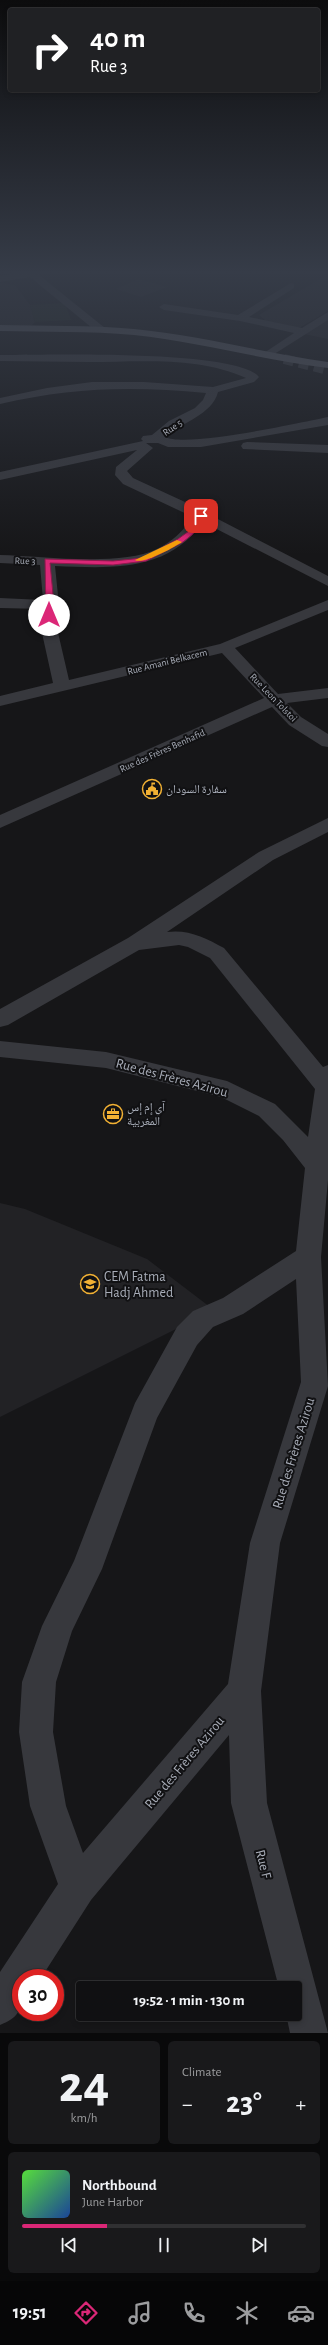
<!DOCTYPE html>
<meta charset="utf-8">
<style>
body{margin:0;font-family:"Alegreya Sans","Noto Naskh Arabic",sans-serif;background:#19191b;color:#f1f3f6;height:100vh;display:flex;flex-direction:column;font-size:15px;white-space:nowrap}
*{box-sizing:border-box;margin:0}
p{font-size:13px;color:#9c9d9f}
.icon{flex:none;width:22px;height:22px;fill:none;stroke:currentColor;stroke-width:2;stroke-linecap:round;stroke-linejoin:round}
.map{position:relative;height:2033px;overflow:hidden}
.side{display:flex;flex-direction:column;gap:8px;padding:8px;background:#09090a;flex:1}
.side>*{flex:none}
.banner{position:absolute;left:8px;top:8px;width:312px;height:84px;border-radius:4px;box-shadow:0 2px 6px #0003,0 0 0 1px #303032;background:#202124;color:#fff;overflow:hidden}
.speed{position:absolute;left:12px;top:1969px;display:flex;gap:8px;font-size:20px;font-weight:700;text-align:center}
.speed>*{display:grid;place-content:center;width:52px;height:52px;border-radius:50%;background:#101012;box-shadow:0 2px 6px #0003,0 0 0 1px #303032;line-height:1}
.speed .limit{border:6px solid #d22;background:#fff;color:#111}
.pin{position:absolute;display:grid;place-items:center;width:34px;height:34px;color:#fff;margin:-17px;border-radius:8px;box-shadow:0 2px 6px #0006}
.me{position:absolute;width:44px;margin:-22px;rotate:0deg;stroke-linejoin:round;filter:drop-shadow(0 0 3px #0008)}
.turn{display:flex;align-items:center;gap:14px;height:84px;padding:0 16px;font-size:18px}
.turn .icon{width:52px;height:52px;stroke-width:2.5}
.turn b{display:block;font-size:28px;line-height:34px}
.big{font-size:30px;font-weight:700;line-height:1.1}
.side .widget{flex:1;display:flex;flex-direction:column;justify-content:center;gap:6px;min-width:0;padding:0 14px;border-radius:6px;background:#19191b}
.side .dial{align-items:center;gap:0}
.dial b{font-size:52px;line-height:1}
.song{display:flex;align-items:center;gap:12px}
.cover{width:48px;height:48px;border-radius:6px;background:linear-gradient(135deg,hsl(110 70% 55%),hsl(220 70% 35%))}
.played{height:4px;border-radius:2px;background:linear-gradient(90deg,#db2777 30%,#303032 30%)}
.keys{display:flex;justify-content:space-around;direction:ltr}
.heat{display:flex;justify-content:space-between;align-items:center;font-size:22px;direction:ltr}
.side .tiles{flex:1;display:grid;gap:8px;grid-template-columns:1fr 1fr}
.widget:last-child{grid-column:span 2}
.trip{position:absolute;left:76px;top:1981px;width:226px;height:40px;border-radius:4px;background:#101012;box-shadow:0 2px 6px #0003,0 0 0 1px #303032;font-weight:700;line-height:40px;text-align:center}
.dock{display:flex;height:64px;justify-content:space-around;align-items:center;background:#060607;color:#9c9d9f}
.dock .icon{width:28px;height:28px}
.dock .on{color:#db2777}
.dock b{font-size:18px;color:#f1f3f6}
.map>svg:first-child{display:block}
.built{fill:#222225}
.green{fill:#1c231d}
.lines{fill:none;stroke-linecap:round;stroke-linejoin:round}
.primary-tunnel{stroke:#333438;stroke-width:10;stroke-dasharray:10 5.5;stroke-linecap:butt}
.street{fill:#37383d;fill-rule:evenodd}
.primary{fill:#53555c;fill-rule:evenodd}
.route{fill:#db2777;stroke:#8e194d}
.slow{fill:#f59e0b}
.labels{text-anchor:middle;stroke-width:4;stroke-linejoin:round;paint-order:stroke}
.far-street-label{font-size:10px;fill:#a8adb8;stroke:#111113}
.poi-label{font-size:12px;fill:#a8adb8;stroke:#111113;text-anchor:start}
.near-street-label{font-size:14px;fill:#a8adb8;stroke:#111113}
.near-poi-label{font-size:14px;fill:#a8adb8;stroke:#111113;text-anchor:start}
</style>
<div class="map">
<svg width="328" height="2033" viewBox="0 0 328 2033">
<rect width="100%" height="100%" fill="#161618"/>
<path class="built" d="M 300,270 L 328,270 L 328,311 L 299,328 L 266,321 L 259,315 L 327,275 Z
M 139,279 L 167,287 L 141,297 L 116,289 Z
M 0,283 L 15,285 L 30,305 L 35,322 L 31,326 L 0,325 Z
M 328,319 L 328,339 L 304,334 Z
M 0,1203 L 25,1209 L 147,1259 L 214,1310 L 0,1417 Z"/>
<path class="green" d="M 65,303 L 71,320 L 35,322 L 30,305 Z"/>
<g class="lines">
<path class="primary-tunnel" d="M 284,359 L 328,370"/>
<path class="street" d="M 33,270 L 50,270 L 49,273 L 39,275 L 105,328 L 105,332 L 97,332 L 30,277 L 0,282 L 0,276 Z
M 291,283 L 294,284 L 294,288 L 249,317 L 302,328 L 328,312 L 328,320 L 268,358 L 264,357 L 264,353 L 294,333 L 240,321 L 164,310 L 159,307 L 164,304 L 238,315 Z
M 0,355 C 41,355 238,349 259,377 L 254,382 L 218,392 C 212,415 182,422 165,437 C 187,448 298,423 328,417 L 328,425 L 201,447 L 168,447 L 158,443 L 146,443 L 153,448 L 127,471 L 133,478 L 185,502 L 328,576 L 328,586 L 203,522 C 167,573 110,568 55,566 L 59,605 L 56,624 L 69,680 L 220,644 L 328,600 L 328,610 L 235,648 L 278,694 L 328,688 L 328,698 L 287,703 L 301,717 L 328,734 L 328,747 L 322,746 L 289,725 L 272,707 L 0,828 L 0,815 L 264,698 L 222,653 L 0,706 L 0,696 L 53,683 L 40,624 L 43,609 L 0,608 L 0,598 L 43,600 L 40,565 L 0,563 L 0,555 C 42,556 120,567 157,549 C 172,542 183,531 193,517 L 123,484 L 115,475 L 116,467 L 137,450 L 0,480 L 0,472 L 143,441 L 141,439 L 143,436 L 152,435 L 169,421 L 195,408 L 203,400 L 206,393 C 132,386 73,387 0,404 L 0,398 L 47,388 L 92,382 L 144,382 L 213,387 L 246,378 C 198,356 139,362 89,362 C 59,362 30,361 0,361 Z
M 247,442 L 328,445 L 328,453 L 243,449 L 241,446 L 243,443 Z
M 328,818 L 328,832 L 273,860 L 167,932 C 188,929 206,938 224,948 L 323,1067 L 328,1065 L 328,1180 L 321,1257 L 328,1386 L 280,1543 L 261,1691 L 267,1803 L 328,2033 L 290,2033 L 286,2014 L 295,2014 L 295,1988 L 279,1988 L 231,1803 L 229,1735 L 91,1900 L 41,1978 L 21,1978 C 21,2003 26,2015 0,2025 L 0,1972 L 58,1884 L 30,1806 L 19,1732 L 22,1682 L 42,1626 L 74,1561 L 135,1403 L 177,1327 L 193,1311 L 223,1298 L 296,1251 L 305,1168 L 283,1140 L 259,1116 L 221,1097 L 106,1068 L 0,1057 L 0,1041 L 106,1052 L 227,1081 L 275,1104 L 308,1137 L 315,1089 L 210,958 L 188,947 L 179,945 L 139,950 L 8,1025 L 0,1027 L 0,1009 L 128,938 L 259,852 ZM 296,1279 L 301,1382 L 250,1543 L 228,1684 L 83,1853 L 66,1806 L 53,1732 L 56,1682 L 72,1631 L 102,1569 L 157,1418 L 197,1345 L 213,1327 L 243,1314 Z"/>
<path class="primary" d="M 0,325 C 44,326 90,325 134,329 C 199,335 263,353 328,362 L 328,368 C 263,360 199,342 134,335 C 90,331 44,332 0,331 Z"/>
</g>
<linearGradient id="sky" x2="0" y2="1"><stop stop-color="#0c0c0d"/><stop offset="0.49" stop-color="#363c48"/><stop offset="1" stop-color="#363c48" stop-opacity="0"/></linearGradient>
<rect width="328" height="555" fill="url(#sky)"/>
<path class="route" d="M 201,514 L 204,516 L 193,534 L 183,542 L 146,561 L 113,565 L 50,563 L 54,605 L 51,616 L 46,615 L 45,559 L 113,561 L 143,558 L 178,539 L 189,531 Z"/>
<path class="slow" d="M 177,540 L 182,542 C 175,547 142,565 135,560 Z"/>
<defs>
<g id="civic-ring" transform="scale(1)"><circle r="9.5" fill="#111113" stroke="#f2b134" stroke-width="1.5"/><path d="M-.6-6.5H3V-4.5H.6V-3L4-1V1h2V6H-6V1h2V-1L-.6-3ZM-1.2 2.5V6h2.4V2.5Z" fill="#f2b134"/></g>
<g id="office-ring" transform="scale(1)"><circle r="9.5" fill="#111113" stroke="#f2b134" stroke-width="1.5"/><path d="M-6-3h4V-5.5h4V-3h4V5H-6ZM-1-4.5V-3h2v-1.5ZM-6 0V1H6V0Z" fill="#f2b134"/></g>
<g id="school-ring" transform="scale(1)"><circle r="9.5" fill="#111113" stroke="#f2b134" stroke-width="1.5"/><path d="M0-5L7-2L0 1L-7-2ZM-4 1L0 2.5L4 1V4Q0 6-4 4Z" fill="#f2b134"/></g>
</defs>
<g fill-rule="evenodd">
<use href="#civic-ring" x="152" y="789"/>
<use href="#office-ring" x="113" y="1114"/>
<use href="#school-ring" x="90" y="1284"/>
</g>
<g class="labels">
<g class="far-street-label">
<text transform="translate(172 427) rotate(-34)" y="4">Rue 5</text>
<text transform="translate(25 560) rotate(2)" y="4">Rue 3</text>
<text transform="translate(167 661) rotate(-14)" y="4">Rue Amani Belkacem</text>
<text transform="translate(274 697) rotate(46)" y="4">Rue Leon Tolstoi</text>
<text transform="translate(162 750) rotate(-24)" y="4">Rue des Frères Benhafid</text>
</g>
<g class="poi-label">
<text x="166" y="793">سفارة السودان</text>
<text x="127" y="1111">آي إم إس<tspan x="127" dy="14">المغربية</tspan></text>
</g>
<g class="near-street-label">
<text transform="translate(172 1077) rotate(15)" y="5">Rue des Frères Azirou</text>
<text transform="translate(293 1453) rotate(-73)" y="5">Rue des Frères Azirou</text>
<text transform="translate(184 1762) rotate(-50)" y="5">Rue des Frères Azirou</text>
<text transform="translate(264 1864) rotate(76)" y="5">Rue F</text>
</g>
<g class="near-poi-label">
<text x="104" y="1281">CEM Fatma<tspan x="104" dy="16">Hadj Ahmed</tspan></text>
</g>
</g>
</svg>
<div class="speed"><div class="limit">30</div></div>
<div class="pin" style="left:201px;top:516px;background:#d93025"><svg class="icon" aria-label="arrive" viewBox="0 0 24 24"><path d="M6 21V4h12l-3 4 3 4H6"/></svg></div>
<svg class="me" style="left:49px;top:615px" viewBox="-20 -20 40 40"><circle r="19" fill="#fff"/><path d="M0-13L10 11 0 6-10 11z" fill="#db2777"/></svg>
<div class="trip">19:52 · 1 min · 130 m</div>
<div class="banner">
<div class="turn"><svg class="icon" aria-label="right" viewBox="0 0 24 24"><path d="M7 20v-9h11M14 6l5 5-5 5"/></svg><div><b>40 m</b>Rue 3</div></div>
</div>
</div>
<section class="side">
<div class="tiles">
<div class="widget dial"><b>24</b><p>km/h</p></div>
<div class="widget"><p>Climate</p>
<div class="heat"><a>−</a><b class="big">23°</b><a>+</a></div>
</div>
<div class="widget">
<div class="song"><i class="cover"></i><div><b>Northbound</b><p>June Harbor</p></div></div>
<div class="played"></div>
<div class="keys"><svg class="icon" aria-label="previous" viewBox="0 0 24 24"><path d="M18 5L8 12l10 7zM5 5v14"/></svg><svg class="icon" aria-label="pause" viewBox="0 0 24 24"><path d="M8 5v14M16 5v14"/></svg><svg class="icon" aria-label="next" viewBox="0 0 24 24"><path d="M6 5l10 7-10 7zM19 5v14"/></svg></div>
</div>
</div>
</section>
<nav class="dock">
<b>19:51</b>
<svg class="icon on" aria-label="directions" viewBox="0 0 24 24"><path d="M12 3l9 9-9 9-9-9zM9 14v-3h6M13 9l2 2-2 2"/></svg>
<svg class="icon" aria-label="music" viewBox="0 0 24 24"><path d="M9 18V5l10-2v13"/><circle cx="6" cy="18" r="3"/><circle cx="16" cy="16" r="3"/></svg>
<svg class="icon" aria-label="phone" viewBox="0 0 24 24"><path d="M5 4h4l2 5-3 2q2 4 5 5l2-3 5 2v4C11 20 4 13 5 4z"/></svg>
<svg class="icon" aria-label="climate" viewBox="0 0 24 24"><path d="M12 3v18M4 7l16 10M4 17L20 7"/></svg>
<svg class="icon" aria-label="car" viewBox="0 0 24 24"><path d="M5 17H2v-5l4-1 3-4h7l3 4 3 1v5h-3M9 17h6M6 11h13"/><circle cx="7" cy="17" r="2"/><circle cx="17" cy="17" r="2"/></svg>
</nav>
